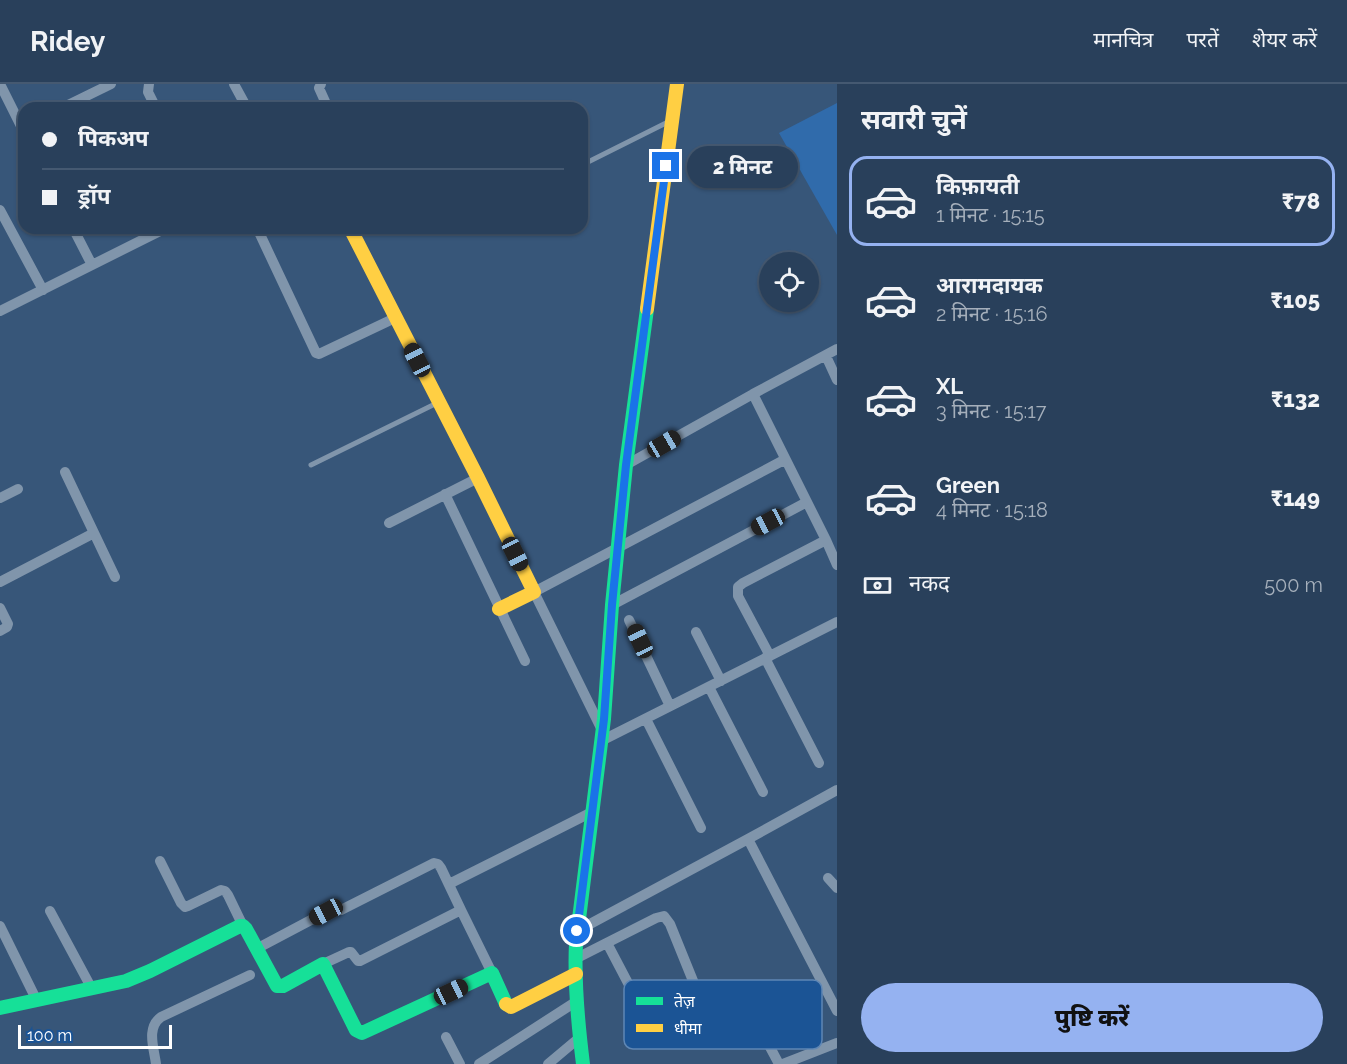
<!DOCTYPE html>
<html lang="hi">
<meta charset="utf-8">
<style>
body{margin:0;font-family:Raleway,"Noto Sans Devanagari",sans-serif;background:#314761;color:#f1f3f6;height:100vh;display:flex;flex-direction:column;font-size:22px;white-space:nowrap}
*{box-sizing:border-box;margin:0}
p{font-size:20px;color:#a5afbb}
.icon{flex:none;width:33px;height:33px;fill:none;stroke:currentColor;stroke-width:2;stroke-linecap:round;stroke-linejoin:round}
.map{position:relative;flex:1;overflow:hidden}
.side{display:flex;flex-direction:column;background:#29405b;width:510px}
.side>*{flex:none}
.top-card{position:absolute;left:18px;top:18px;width:570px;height:132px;border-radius:18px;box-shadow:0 2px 4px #0004,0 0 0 2px #455971;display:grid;align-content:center;height:132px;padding:0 24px;background:#29405b}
.buttons{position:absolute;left:759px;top:168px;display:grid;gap:12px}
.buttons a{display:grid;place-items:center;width:60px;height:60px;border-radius:50%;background:#29405b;box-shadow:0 2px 4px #0004,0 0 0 2px #455971;font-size:30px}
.scale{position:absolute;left:18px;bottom:15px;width:154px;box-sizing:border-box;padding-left:6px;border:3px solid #fff;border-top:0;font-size:16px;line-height:21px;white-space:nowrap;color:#fff;-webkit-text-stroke:4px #1b5495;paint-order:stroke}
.end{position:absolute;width:27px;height:27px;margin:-14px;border:8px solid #1a73e8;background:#fff;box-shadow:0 0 0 3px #fff}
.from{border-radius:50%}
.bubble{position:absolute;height:42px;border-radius:21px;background:#29405b;box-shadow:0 2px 4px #0004,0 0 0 2px #455971;font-size:20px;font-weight:800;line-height:42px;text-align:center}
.car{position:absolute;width:18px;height:36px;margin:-18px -9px;border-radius:8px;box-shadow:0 0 4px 2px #0007;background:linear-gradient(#222 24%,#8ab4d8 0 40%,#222 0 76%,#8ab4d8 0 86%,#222 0)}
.top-card b{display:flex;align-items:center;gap:21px;height:57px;font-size:22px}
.top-card b+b{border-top:2px solid #455971}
.top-card i{width:15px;height:15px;background:#f1f3f6}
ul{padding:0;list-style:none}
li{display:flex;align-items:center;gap:18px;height:90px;margin:0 12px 9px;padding:0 12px;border:3px solid transparent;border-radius:18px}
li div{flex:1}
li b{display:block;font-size:22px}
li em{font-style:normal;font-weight:800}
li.current{border-color:#95b2f1}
li>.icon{width:54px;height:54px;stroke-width:1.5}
h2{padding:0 24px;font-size:27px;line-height:72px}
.pay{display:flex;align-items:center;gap:15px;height:66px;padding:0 24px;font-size:22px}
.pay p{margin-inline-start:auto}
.action{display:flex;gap:12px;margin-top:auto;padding:12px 24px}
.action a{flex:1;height:69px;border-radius:36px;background:#95b2f1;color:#111;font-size:24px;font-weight:800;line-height:69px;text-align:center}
header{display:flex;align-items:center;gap:36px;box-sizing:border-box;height:84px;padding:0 30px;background:#29405b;border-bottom:2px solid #455971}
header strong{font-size:28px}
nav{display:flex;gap:33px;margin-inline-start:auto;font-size:21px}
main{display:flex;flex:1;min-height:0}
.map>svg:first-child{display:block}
</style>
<header>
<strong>Ridey</strong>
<nav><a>मानचित्र</a><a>परतें</a><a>शेयर करें</a></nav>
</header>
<main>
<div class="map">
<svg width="837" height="980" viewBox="0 0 837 980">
<rect width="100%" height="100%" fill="#375679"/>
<path fill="#306bab" d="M837,19V151L779,49Z"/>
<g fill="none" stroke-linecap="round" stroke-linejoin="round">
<path stroke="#8095ab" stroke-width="5" d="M582,81L668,38
M311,381L437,319"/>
<path stroke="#8095ab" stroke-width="10" d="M0,0L24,48
M149,0L148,8L156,24
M234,0L247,24
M321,0L319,4L328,24
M62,24L111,0
M0,126L43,206
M73,144L92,181
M257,144L316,269L319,270L395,234
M0,227L166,144
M826,272L837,296
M753,310L837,265
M626,381L753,310L826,456
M65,388L115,493
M445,410L525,577
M0,414L18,405
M389,439L478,394
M0,498L94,449
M612,521L807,418
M0,524L8,540L7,543L0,547
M629,536L670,622
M696,548L721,597
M770,572L738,512V503L743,499L826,456L837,481
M765,574L819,679
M709,603L763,708
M646,635L701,744
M602,646L534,508L784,376
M601,657L837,538
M748,755L837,927
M160,777L181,819L185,823L188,822L221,806L225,807L228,811L243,842
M828,794L837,804
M449,800L592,728
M341,826L434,779L438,780L441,784L461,826
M50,827L92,905
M0,842L37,917
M577,847L748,755L837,706
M607,859L650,941
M256,865L326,828
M575,875L656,834L664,832L670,840L704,924L706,926H710C725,919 736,904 748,922L779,980
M323,880L349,868H351L358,877H360L461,826L492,889
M446,953L460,980
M156,980C154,964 146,944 161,933L250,891
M479,980L577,917
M548,980L579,954
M783,980L837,959"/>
<path stroke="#16e098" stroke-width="14" d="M0,924L126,897L150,887L240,842H243L246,845L277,902H283L323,880L356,946L362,949L492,889L506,920
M583,980C578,940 574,899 576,859L604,635L612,521L626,381L647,225"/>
<path stroke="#ffcf43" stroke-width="14" d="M350,144L478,394L534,508L499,525
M647,225L677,0
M506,920L511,923L576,890"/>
</g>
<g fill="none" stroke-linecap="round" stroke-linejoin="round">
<path stroke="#1a73e8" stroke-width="8" d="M577,847L604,635L612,521L626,381L666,82"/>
</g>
<rect x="624" y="896" width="198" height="69" rx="9" fill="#1b5495" stroke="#5f87b5" stroke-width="1.5"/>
<rect x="636" y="913" width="27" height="8" fill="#16e098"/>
<rect x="636" y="940" width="27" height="8" fill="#ffcf43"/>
<g font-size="16" fill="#fff">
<text x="674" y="923">तेज़</text>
<text x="674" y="950">धीमा</text>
</g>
</svg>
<div class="buttons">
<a><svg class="icon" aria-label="locate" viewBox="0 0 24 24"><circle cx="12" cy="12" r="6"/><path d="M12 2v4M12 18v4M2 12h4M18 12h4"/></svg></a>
</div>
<div class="scale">100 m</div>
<i class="end from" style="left:577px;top:847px"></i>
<i class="end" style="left:666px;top:82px"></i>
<div class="bubble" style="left:687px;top:62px;width:111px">2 मिनट</div>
<i class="car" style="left:417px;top:276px;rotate:333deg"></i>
<i class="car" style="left:664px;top:360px;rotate:60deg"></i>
<i class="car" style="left:768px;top:438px;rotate:242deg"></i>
<i class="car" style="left:515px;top:470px;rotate:154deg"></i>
<i class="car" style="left:640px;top:557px;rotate:335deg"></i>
<i class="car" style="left:326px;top:828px;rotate:242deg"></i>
<i class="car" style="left:451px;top:908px;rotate:65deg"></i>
<div class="top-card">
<b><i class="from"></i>पिकअप</b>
<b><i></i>ड्रॉप</b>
</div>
</div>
<section class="side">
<h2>सवारी चुनें</h2>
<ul>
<li class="current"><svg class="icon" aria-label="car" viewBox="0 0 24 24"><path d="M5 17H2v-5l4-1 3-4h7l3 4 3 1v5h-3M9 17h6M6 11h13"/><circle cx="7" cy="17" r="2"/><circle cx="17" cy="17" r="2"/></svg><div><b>किफ़ायती</b><p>1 मिनट · 15:15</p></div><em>₹78</em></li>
<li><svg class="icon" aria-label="car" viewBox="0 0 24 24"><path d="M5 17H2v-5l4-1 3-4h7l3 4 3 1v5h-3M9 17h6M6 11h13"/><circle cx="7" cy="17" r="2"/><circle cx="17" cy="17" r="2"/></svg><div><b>आरामदायक</b><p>2 मिनट · 15:16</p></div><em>₹105</em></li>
<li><svg class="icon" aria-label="car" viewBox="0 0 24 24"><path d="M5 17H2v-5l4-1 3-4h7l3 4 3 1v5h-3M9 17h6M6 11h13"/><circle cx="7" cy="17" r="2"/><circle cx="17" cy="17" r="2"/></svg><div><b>XL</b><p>3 मिनट · 15:17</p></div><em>₹132</em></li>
<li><svg class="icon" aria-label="car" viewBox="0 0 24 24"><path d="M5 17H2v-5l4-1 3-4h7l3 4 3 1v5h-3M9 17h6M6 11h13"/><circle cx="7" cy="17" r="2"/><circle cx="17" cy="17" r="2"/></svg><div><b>Green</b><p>4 मिनट · 15:18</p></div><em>₹149</em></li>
</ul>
<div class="pay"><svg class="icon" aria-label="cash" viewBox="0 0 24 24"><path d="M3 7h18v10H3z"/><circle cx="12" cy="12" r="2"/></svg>नकद<p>500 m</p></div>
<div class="action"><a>पुष्टि करें</a></div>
</section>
</main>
